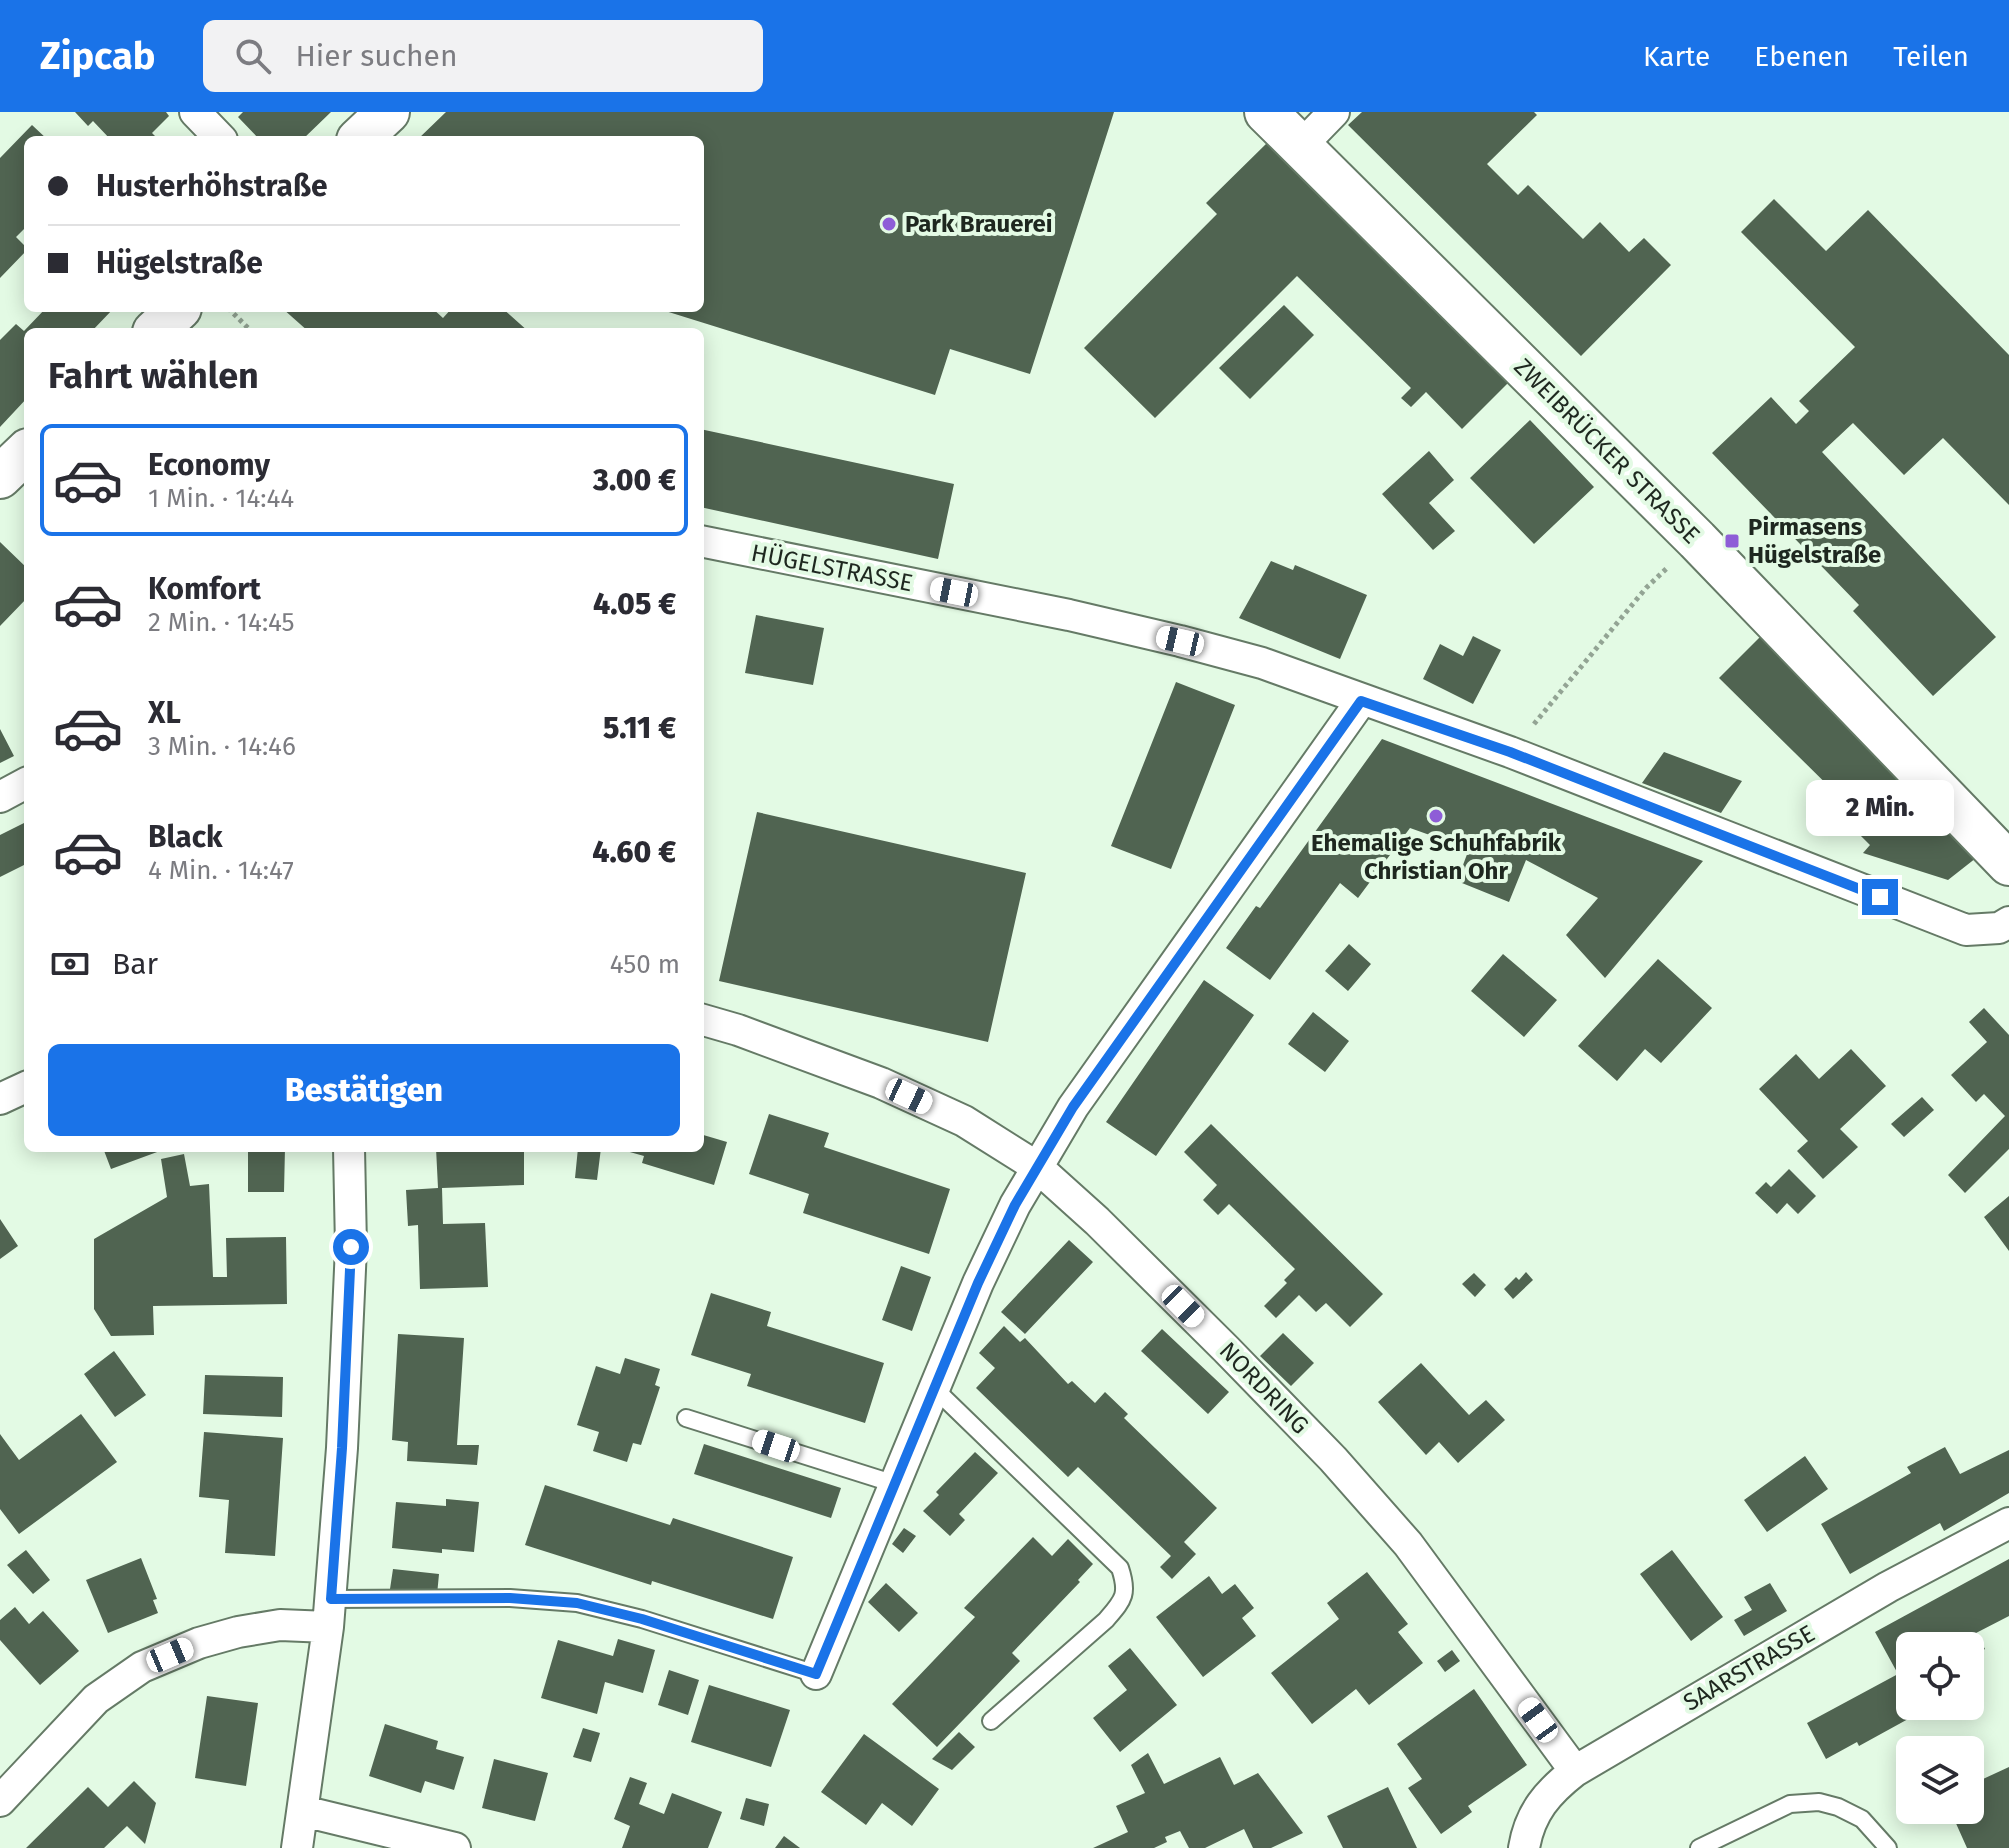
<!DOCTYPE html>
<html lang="de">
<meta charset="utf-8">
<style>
body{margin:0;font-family:"Fira Sans",sans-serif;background:#f2f2f3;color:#2b2b33;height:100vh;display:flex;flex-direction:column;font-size:30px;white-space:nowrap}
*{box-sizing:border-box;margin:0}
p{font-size:26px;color:#7c7c81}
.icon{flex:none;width:44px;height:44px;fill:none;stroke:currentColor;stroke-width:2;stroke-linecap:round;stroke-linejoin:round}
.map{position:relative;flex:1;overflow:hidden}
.details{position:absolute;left:24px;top:216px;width:680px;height:824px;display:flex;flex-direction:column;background:#fff;border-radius:12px;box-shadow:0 4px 20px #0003}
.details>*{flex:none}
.hud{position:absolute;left:24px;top:24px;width:680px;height:176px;border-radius:12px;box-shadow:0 4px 20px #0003;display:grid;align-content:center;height:176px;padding:0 24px;background:#fff}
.controls{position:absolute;left:1896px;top:1520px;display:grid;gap:16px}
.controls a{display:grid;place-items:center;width:88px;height:88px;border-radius:12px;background:#fff;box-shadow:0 4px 20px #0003;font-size:40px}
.end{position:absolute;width:36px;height:36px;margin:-18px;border:10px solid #1a73e8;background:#fff;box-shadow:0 0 0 4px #fff}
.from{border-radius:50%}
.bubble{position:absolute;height:56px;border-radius:12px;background:#fff;box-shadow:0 4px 20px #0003;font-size:26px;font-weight:800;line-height:56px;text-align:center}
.car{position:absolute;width:24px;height:48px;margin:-24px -12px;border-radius:10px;box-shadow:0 0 6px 2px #0007;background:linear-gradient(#fff 24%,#345 0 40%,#fff 0 76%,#345 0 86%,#fff 0)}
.hud b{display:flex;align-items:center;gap:28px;height:76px;font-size:30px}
.hud b+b{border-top:2px solid #e1e1e2}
.hud i{width:20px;height:20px;background:#2b2b33}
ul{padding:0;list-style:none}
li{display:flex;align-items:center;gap:24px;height:112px;margin:0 16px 12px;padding:0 8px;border:4px solid transparent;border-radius:12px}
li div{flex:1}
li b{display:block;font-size:30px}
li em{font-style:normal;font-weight:800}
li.active{border-color:#1a73e8}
li>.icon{width:72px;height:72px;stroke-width:1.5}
h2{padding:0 24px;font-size:36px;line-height:96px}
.pay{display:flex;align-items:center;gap:20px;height:88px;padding:0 24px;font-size:30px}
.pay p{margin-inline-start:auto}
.primary-button{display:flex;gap:16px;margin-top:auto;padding:16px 24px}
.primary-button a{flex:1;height:92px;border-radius:12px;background:#1a73e8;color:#fff;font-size:32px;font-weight:800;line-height:92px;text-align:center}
header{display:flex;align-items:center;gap:48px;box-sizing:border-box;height:112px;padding:0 40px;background:#1a73e8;color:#fff}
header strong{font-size:38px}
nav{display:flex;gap:44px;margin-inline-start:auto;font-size:28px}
.search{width:560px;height:72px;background:#f2f2f3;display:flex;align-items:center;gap:20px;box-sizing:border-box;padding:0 28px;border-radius:12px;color:#7c7c81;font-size:30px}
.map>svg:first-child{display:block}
</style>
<header>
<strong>Zipcab</strong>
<div class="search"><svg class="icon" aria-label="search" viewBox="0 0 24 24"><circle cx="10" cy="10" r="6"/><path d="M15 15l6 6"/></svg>Hier suchen</div>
<nav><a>Karte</a><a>Ebenen</a><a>Teilen</a></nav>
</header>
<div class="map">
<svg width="2009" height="1736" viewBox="0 0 2009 1736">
<rect width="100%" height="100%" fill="#e3fae4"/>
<path fill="#506451" d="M75,0H166L169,4L152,21L159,28H111L93,9L88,14Z
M243,0H331L302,28H260L238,5Z
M446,0H1114L1030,262L950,237L935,283L659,197L700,196V28H417Z
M1362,0H1534L1537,3L1487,52L1518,83L1528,73L1583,127L1600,110L1629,140L1644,126L1671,153L1581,244L1348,13Z
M32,13L48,28H28V113L16,125L28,137L0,166V46Z
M1267,31L1509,270L1462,317L1426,280L1411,295L1401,286L1411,276L1297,164L1155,306L1084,236L1217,102L1206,91Z
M1774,87L1826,139L1868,98L2009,243V393L1943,326L1904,363L1853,311L1822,340L1996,525L1933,584L1853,499L1859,493L1712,341L1771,285L1796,312L1809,299L1799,289L1855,235L1741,120Z
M1284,193L1314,223L1250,287L1219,256Z
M46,196H114L91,220H28V285L0,315V228L16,212L24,219Z
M282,196H432L443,206L452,196H502L529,220H309Z
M1530,308L1594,375L1534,432L1470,366Z
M700,317L954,372L938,447L700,395Z
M1429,339L1454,368L1429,391L1455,419L1433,438L1382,382Z
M0,430L28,457V485L0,514Z
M1271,449L1293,458L1295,453L1367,483L1340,547L1239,506Z
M756,503L824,516L813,573L745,561Z
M1765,520L1976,746L1948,768L1863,741L1870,733L1856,719L1865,710L1719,566Z
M1473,524L1501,538L1473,592L1423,567L1440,532L1463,544Z
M1176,570L1235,593L1171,757L1111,734Z
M0,617L14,644L0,651Z
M1382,627L1550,691L1703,749L1605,866L1566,823L1598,786L1526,748L1509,790L1457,769L1469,737L1410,716L1358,786L1340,771L1270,868L1226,836L1256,794L1260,796Z
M1664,640L1742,669L1721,701L1642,671Z
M757,700L1026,761L988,930L719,869Z
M28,709V751L0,765V723Z
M1349,832L1371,852L1348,879L1325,859Z
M1503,842L1557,888L1524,925L1471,879Z
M1658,847L1712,896L1661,951L1645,937L1617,969L1578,934Z
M1204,868L1254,903L1156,1044L1106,1010Z
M1984,896L2009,923V1037L1965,1081L1948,1063L2005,1004L1984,982L1976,990L1951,963L1987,930L1969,910Z
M1313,900L1349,929L1325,960L1288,932Z
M1851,937L1886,974L1840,1017L1858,1035L1823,1067L1797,1039L1808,1029L1759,977L1796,942L1819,967Z
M1922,985L1934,998L1904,1025L1891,1012Z
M769,1002L829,1021L824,1035L950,1077L929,1142L803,1101L809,1082L749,1062Z
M1211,1012L1383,1182L1350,1215L1326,1191L1316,1200L1299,1183L1276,1206L1264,1194L1287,1171L1284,1168L1295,1157L1229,1092L1218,1103L1203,1088L1217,1073L1184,1040Z
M700,1022L727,1030L714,1073L642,1051L644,1044L619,1037L700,1036Z
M103,1036H168L111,1057Z
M248,1036H285L284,1080H248Z
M436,1036H524V1073L442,1076L443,1112L485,1111L488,1175L420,1177L418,1113L408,1114L406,1078L438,1076Z
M578,1036H601L597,1068L575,1066Z
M184,1042L190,1074L209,1072L213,1165H227L226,1126L286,1125L287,1192L153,1194L154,1223L111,1224L94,1197V1127L167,1085L161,1047Z
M1789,1057L1816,1084L1798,1102L1787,1091L1777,1102L1755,1081L1766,1070L1771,1075Z
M2009,1084V1139L1984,1105Z
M0,1107L18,1134L0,1147Z
M1069,1128L1093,1150L1025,1222L1001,1200Z
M901,1154L931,1165L912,1219L882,1208Z
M1526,1160L1533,1168L1513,1187L1504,1177L1516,1165L1519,1168Z
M1474,1161L1486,1173L1475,1185L1462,1172Z
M711,1181L771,1200L767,1214L884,1251L865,1311L747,1274L751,1262L691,1243Z
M1004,1214L1020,1230L1025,1226L1068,1272L1072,1269L1095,1291L1105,1280L1128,1302L1124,1306L1217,1396L1184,1430L1196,1442L1172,1467L1160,1455L1171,1444L1078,1355L1068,1365L976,1276L995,1256L979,1241Z
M1162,1217L1229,1280L1208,1302L1141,1239Z
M1283,1221L1314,1251L1291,1274L1260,1244Z
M398,1222L464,1226L457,1333H479L477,1353L407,1349L408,1330L392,1328Z
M114,1239L146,1283L115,1305L84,1262Z
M625,1246L660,1257L655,1273L660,1275L641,1333L633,1331L627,1350L593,1339L599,1320L577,1313L596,1254L620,1262Z
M1421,1251L1469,1303L1486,1288L1505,1308L1458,1351L1439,1330L1426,1343L1378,1290Z
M205,1263L283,1265L282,1305L203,1302Z
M81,1302L117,1350L19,1422L0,1397V1322L19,1348Z
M204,1320L283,1326L275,1444L225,1441L229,1388L199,1385Z
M704,1332L841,1376L831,1406L694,1362Z
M1945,1335L1960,1362L2009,1338V1381L1944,1419L1940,1411L1850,1462L1821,1412L1911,1361L1907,1355Z
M975,1340L998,1361L959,1402L965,1408L950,1424L923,1399L939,1383L936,1380Z
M1805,1344L1828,1377L1767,1420L1744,1388Z
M545,1373L670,1413L673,1406L793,1445L773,1507L652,1469L651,1473L525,1433Z
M446,1387L479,1390L474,1440L442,1437V1441L392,1436L396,1390L446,1394Z
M904,1416L916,1424L903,1441L892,1432Z
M1033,1425L1052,1444L1068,1427L1093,1452L1078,1468L1080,1470L1012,1541L1020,1549L937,1635L892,1592L975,1505L964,1496Z
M26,1438L50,1468L33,1482L7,1453Z
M1672,1438L1723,1505L1691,1529L1640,1462Z
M141,1446L157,1487L153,1488L158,1501L108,1521L86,1468Z
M2009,1447V1504L1976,1521L1985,1537L1970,1545V1534H1910V1594H1915L1919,1601L1859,1634L1857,1630L1826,1647L1807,1611L1898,1562L1875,1520Z
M393,1457L439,1462L437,1483L390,1477Z
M1367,1460L1408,1512L1398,1520L1423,1551L1369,1593L1356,1577L1312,1612L1271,1561L1339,1507L1327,1491Z
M1209,1464L1222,1482L1235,1472L1254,1496L1242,1506L1256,1524L1203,1565L1156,1505Z
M886,1471L918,1501L899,1520L868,1490Z
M1770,1471L1787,1499L1744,1524L1734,1508L1752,1498L1744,1485Z
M15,1495L29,1512L43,1499L79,1539L40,1573L0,1528V1508Z
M618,1527L655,1538L643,1581L605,1570L597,1602L541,1586L558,1528L613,1544Z
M1130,1536L1177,1593L1120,1640L1093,1606L1127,1578L1108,1554Z
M1452,1538L1460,1549L1445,1560L1437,1549Z
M669,1558L699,1568L688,1603L658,1593Z
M709,1573L790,1598L771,1655L691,1630Z
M1474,1577L1527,1653L1468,1694L1472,1700L1441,1722L1408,1676L1422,1667L1397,1632Z
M207,1584L258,1591L246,1674L195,1666Z
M385,1612L438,1629L436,1637L464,1645L454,1678L425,1669L421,1681L369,1664Z
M583,1616L600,1621L591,1650L573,1645Z
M959,1620L975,1635L952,1658L932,1647Z
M864,1622L939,1677L912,1714L882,1691L866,1713L821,1680Z
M1148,1641L1164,1672L1220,1645L1234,1673L1258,1661L1303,1721L1271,1736H1253L1244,1717L1205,1736H1189L1180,1719L1165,1725L1167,1730L1154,1736H1093L1128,1720L1116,1694L1145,1681L1131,1653Z
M494,1647L548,1661L535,1709L482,1696Z
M2009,1655V1736H1967L1950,1698H1970V1673Z
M630,1665L647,1671L639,1692L664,1702L672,1681L722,1700L708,1736H622L630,1714L614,1707Z
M134,1669L156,1691L145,1732L127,1714L104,1736H26L88,1675L108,1695Z
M1388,1675L1417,1736H1343L1327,1704Z
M746,1686L769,1692L764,1714L740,1707Z
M784,1724L800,1736H775Z"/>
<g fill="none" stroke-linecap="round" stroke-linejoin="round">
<g stroke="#657a66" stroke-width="20">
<path id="lane" d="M935,1277L1120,1456C1129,1483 1123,1488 1106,1508L991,1609
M686,1306L895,1372
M331,1487L510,1486L577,1491L642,1507L816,1562
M1699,1736L1790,1692L1819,1690L1838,1695L1862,1707L1888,1736"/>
</g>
<g stroke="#657a66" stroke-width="34">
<path id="street" d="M195,0L222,28
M1300,35L1334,0
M700,429L1069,503L1180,529L1262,551L1510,640L1966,818L1999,816L2009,810
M0,685L28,670
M700,907L738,918L881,971L964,1009L1037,1055L1097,1109L1226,1237L1333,1347L1408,1432L1575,1659
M0,987L28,974
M816,1562L978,1171L1015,1093L1073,995L1361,589
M0,1689L96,1587L142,1555L199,1531L238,1520L280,1513L328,1515
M303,1699L455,1736
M297,1736L328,1515L342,1336L351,1135L349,1036
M1524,1736C1530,1700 1548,1680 1575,1659L1888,1475L2009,1411"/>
</g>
<g stroke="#657a66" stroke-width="46">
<path id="secondary" d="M1266,0L1697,428L2009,752
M358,28L388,0
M154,220L180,196
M0,365L28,338"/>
</g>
<path stroke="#93a494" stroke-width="5" stroke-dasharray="4 4" stroke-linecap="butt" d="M228,196L252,220
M1534,612L1646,476L1667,456"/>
<use href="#lane" stroke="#fff" stroke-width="16"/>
<use href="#street" stroke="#fff" stroke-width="30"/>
<use href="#secondary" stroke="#fff" stroke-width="42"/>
</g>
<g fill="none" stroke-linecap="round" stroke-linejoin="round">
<path stroke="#1a73e8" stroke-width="10" d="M351,1135L342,1336L331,1487L510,1486L577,1491L642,1507L816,1562L978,1171L1015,1093L1073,995L1361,589L1510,640L1880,785"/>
</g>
<g fill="#8e5dd7" stroke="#e3fae4" stroke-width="3">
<circle cx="889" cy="112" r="8"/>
<rect x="1724" y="421" width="16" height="16" rx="4"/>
<circle cx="1436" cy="704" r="8"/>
</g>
<g text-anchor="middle" stroke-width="8" stroke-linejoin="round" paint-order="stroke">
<g font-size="24" font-weight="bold" fill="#1e271f" stroke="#e3fae4" text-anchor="start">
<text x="905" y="120">Park Brauerei</text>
<text x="1748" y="423">Pirmasens<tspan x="1748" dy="28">Hügelstraße</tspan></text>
<text x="1436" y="739" text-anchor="middle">Ehemalige Schuhfabrik<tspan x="1436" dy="28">Christian Ohr</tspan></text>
</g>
<g font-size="24" fill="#1e271f" stroke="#e3fae4">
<text transform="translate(1607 339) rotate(45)" y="8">ZWEIBRÜCKER STRASSE</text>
<text transform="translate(832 456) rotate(11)" y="8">HÜGELSTRASSE</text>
<text transform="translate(1264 1276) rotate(46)" y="8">NORDRING</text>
<text transform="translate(1749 1556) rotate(-30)" y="8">SAARSTRASSE</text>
</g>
</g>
</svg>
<div class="controls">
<a><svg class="icon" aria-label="locate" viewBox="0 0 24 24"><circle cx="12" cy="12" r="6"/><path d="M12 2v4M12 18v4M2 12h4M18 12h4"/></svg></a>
<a><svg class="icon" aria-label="layers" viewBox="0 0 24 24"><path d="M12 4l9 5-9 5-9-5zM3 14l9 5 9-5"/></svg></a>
</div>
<i class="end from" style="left:351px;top:1135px"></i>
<i class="end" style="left:1880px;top:785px"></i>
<div class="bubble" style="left:1806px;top:668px;width:148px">2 Min.</div>
<i class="car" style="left:954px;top:480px;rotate:281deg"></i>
<i class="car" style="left:1180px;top:529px;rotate:283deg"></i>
<i class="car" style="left:909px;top:984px;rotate:115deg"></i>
<i class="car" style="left:1183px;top:1194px;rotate:135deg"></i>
<i class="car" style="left:776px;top:1334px;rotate:288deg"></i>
<i class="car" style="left:170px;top:1543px;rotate:67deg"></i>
<i class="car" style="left:1538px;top:1608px;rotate:324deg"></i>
<div class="hud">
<b><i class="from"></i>Husterhöhstraße</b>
<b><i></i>Hügelstraße</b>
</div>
<section class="details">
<h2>Fahrt wählen</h2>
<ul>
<li class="active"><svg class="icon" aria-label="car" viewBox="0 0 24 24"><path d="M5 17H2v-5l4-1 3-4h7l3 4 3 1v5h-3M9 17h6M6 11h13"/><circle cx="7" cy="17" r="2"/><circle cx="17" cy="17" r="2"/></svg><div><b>Economy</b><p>1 Min. · 14:44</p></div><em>3.00 €</em></li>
<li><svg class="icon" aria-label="car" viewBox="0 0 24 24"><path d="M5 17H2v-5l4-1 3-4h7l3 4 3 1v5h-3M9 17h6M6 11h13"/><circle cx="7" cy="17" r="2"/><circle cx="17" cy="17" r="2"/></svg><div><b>Komfort</b><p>2 Min. · 14:45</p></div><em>4.05 €</em></li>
<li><svg class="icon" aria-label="car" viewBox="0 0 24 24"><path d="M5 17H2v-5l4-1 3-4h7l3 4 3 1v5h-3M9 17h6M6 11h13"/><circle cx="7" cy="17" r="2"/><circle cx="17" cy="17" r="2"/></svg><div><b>XL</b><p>3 Min. · 14:46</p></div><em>5.11 €</em></li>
<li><svg class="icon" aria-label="car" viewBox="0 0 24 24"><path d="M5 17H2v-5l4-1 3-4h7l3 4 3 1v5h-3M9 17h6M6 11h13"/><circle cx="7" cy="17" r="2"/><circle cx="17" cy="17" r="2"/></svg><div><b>Black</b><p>4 Min. · 14:47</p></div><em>4.60 €</em></li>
</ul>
<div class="pay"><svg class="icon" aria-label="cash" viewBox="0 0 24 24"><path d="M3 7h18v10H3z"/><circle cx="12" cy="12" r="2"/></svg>Bar<p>450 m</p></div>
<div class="primary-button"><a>Bestätigen</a></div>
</section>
</div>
